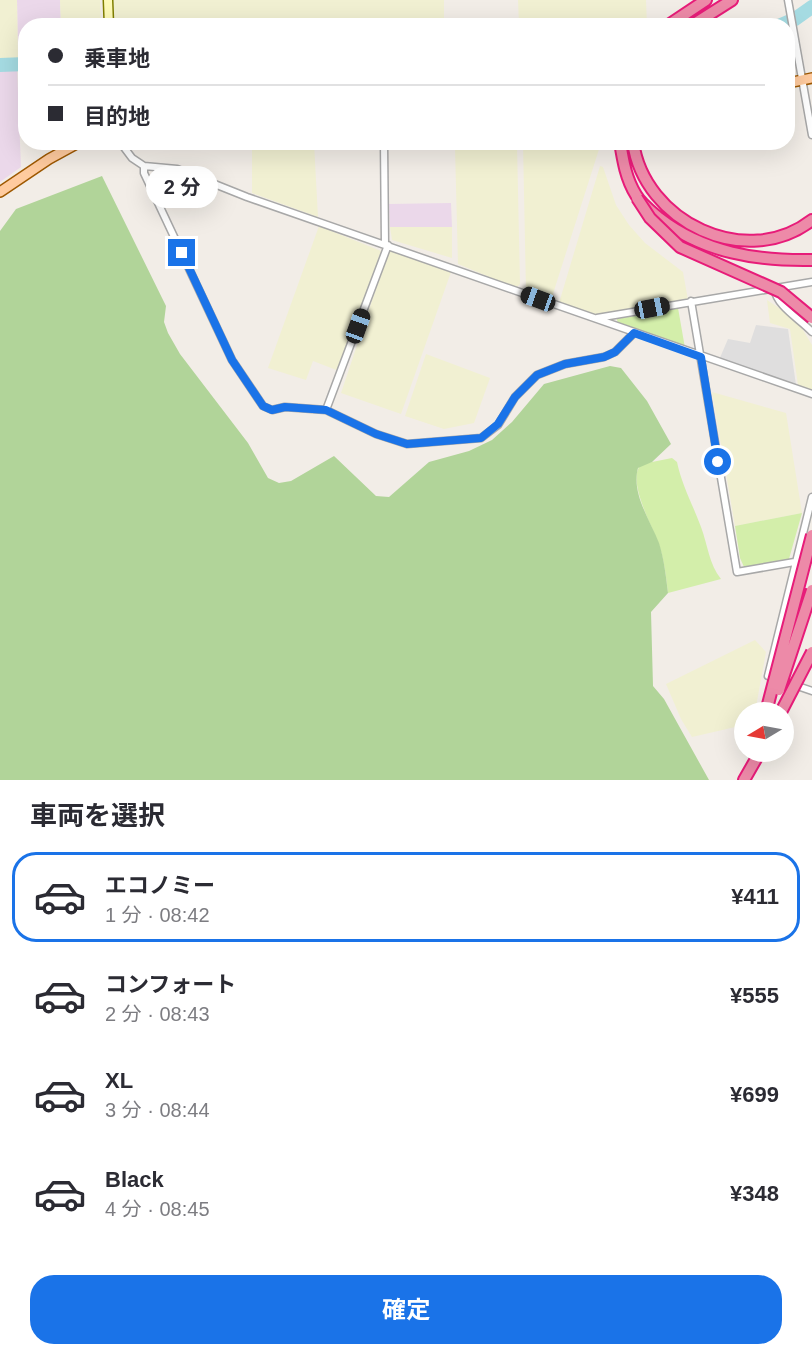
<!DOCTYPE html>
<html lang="ja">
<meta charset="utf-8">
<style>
body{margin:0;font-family:Helvetica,"Noto Sans JP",sans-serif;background:#f7f7f7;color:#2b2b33;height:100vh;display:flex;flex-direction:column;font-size:22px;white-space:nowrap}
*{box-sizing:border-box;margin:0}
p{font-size:20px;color:#7c7c81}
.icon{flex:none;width:33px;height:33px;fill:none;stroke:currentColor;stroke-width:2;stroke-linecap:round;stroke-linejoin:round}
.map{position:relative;height:780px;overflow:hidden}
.panel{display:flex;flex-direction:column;background:#fff;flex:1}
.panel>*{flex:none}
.top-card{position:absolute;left:18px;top:18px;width:777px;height:132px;border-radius:24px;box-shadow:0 6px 24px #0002;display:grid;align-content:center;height:132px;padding:0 30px;background:#fff}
.needle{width:39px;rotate:260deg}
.buttons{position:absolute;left:734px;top:702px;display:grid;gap:12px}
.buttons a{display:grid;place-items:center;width:60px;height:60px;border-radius:50%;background:#fff;box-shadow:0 6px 24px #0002;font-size:30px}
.end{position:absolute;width:27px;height:27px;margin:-14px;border:8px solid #1a73e8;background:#fff;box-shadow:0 0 0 3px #fff}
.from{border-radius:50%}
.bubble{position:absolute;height:42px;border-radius:21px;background:#fff;box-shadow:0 6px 24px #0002;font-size:20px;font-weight:700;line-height:42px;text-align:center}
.car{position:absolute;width:18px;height:36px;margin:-18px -9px;border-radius:8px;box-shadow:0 0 4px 2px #0007;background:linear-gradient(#222 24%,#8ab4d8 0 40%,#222 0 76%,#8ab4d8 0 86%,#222 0)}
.top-card b{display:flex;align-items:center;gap:21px;height:57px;font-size:22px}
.top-card b+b{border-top:2px solid #e1e1e2}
.top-card i{width:15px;height:15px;background:#2b2b33}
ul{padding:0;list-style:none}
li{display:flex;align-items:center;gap:18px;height:90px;margin:0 12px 9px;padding:0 18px;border:3px solid transparent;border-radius:24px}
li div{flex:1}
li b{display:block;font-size:22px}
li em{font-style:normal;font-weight:700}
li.on{border-color:#1a73e8}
li>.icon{width:54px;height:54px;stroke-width:1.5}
h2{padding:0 30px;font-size:27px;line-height:72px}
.button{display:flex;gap:12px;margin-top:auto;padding:12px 30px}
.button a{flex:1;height:69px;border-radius:24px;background:#1a73e8;color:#fff;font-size:24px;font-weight:700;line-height:69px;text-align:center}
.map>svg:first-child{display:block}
</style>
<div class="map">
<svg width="812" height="780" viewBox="0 0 812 780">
<rect width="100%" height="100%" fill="#f2ede7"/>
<path fill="#dfdede" d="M756,325L788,329L796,385L719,360L728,339L750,343Z"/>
<path fill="#ebd8ea" d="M17,0H60L61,25L26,26L25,59H18Z
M17,68L21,167L0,182V69Z
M451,203L452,227H390L389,204Z"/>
<path fill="#f1f0d2" d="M0,0H17L18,59L0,60Z
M60,0H100L101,25H61Z
M113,0H444V25H114Z
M518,0H646L647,25H519Z
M25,68V128H19L18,69Z
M252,143H314L318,217L252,193Z
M523,143H601L551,300L526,292Z
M517,145L520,284L516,288L458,264L455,148Z
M600,166L603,167L616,205L629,225L645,243L683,272L688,300L595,316L559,303Z
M319,226L381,251L339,371L313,361L306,380L268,368Z
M390,227H452V258L392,240Z
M389,250L451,272L401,414L341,393Z
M767,300L797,320L812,345V390L798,385L790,329L770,323Z
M426,354L490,378L474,423L444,429L405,416Z
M712,392L786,413L802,513L735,526Z
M755,640L766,652L755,712H744V725L692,737L681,719L666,684Z"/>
<path fill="#d3eeaa" d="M678,308L685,348L618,325L617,319Z
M672,458L677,462C682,486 693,505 701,527C708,546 709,564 721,579L668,593C666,576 664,558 658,542C652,526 625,477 642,464Z
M802,513L789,559L744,567L740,558L735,526Z"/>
<path fill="#b1d499" d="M102,176L166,306L164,322L168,333L180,354L248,443L268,478L279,483L291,481L334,456L376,496L389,497L429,462L469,451L492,440L512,422L544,384L610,366L621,368L647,401L671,444L652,462L638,468C631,493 650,520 659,543C664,559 666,576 668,593L651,612L653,686L664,699L709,780H0V231L16,209Z"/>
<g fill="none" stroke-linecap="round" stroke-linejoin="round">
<path stroke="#a5dbe2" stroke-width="14" d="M779,26L795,19L812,7
M0,65L26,64"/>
<g stroke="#a8a8a8" stroke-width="9">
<path id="street" d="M788,0L812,135
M120,142L132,158L144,166L177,169L247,197L812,394
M384,142L385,245
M144,166V173L232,360L263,406L272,410L285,407L326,410L376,434L407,444L481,438L498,425L515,397L537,375L565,364L604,357L615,352L634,333
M774,288C777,307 799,318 812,332
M691,301L737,572L812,559
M597,318L812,282
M326,410L388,245
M812,497L768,676L812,691"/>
</g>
<g stroke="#807f00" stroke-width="11">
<path id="secondary" d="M108,0L109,26"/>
</g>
<g stroke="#9e5800" stroke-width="12">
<path id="primary" d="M788,83L812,78
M0,192L49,159L80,142"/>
</g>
<g stroke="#e71c79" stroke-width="14">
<path id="highway" d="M667,26L706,0
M691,26L732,0
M620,142C623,161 626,179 636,195C641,204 652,212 659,218C704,253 757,261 812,260
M633,142C644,222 746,271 812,220
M744,780L760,752"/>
</g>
<use href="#street" stroke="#fff" stroke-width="6"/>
<use href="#secondary" stroke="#fefab9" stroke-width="8"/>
<use href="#primary" stroke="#ffcb9f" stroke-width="9"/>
<use href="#highway" stroke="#ed8aa8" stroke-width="10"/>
<g stroke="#e71c79" stroke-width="14" stroke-linecap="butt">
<path id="highway-bridge" d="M637,198L650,218L680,247L781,292L812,318
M779,690L812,590
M766,712L812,535
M781,712L812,652"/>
</g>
<use href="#highway-bridge" stroke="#ed8aa8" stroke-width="10"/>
</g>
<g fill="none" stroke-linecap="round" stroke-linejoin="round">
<path stroke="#1a73e8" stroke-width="8" d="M182,253L232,360L263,406L272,410L285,407L326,410L376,434L407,444L481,438L498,424L515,397L537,375L565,364L604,357L615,352L634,333L701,357L718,462"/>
</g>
</svg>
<div class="buttons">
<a><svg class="needle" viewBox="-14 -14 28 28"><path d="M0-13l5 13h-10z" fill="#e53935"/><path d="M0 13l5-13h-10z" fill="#7c7c81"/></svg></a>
</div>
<i class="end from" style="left:718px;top:462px"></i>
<i class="end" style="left:182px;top:253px"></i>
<div class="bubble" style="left:146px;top:166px;width:72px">2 分</div>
<i class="car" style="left:538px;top:299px;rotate:290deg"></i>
<i class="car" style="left:652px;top:308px;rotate:79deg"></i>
<i class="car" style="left:358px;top:326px;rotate:20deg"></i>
<div class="top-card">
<b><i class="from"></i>乗車地</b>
<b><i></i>目的地</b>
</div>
</div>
<section class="panel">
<h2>車両を選択</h2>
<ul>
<li class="on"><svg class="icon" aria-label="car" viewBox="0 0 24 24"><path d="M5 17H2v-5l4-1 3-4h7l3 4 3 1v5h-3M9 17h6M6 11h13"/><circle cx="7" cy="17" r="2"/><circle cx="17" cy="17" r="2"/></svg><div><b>エコノミー</b><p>1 分 · 08:42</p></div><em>¥411</em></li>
<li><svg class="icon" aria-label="car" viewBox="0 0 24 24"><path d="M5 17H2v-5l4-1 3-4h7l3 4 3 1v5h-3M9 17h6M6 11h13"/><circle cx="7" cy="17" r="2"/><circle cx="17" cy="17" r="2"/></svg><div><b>コンフォート</b><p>2 分 · 08:43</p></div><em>¥555</em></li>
<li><svg class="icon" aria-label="car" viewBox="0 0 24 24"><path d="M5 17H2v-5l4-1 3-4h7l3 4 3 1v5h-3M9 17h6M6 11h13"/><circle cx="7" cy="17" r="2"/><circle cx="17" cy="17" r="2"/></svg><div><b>XL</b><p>3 分 · 08:44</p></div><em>¥699</em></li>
<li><svg class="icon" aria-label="car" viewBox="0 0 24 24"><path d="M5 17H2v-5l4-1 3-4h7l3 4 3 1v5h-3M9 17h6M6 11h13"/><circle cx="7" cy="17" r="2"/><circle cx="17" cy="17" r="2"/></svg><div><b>Black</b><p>4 分 · 08:45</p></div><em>¥348</em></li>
</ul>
<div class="button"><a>確定</a></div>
</section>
